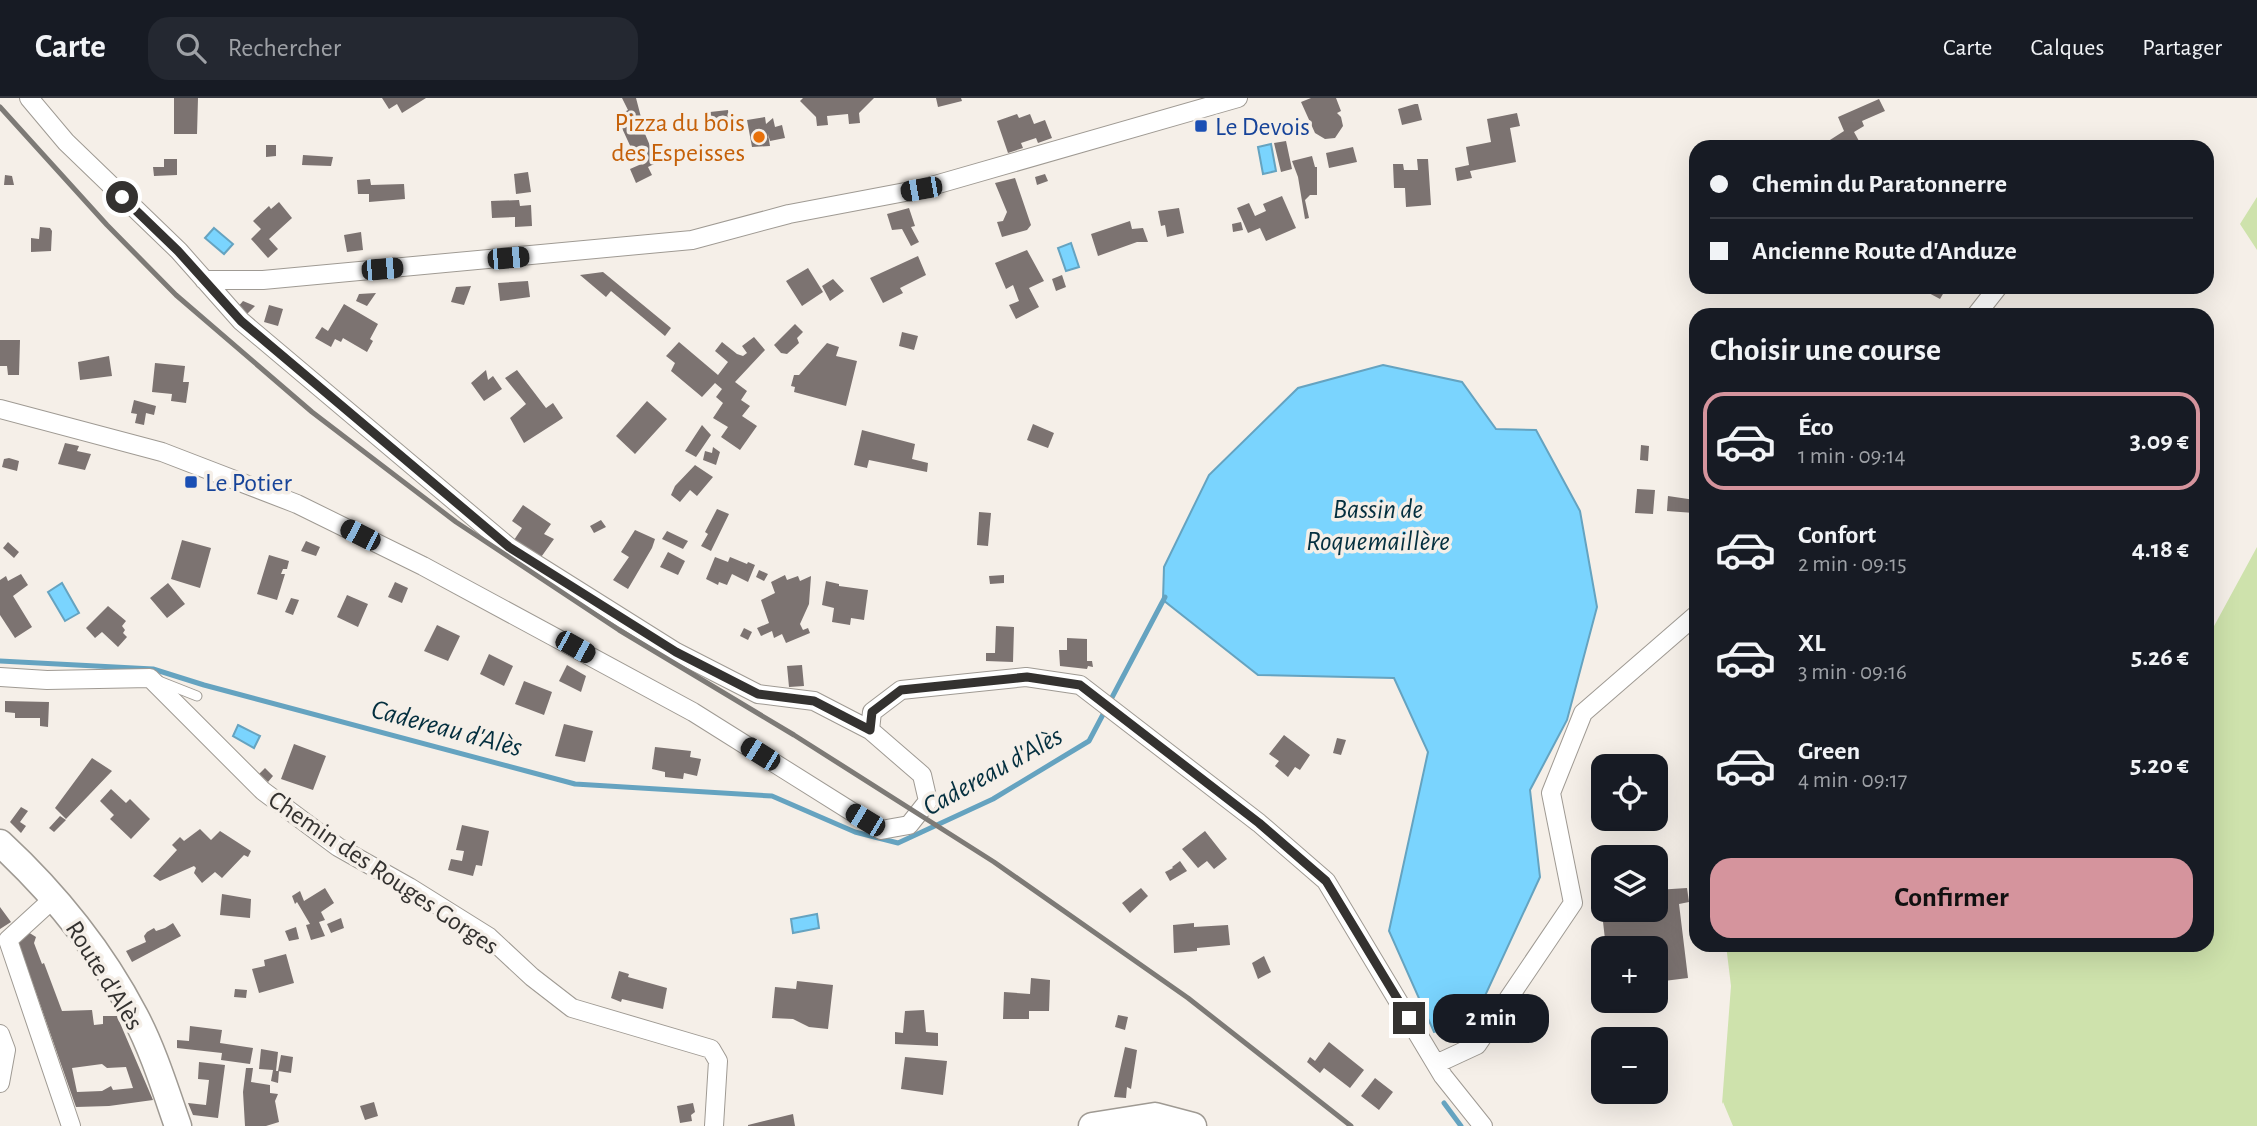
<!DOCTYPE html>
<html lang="fr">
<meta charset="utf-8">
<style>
body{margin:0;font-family:"Alegreya Sans",sans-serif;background:#242831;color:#f1f3f6;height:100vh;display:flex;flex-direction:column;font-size:26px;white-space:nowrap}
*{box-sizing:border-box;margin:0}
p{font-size:23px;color:#9ea1a6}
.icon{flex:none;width:38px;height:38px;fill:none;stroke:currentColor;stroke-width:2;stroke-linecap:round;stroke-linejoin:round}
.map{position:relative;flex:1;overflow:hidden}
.side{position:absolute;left:1689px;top:210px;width:525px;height:644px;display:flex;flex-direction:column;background:#171b24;border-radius:21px;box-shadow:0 7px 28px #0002}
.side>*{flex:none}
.hud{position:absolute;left:1689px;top:42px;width:525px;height:154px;border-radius:21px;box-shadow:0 7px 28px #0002;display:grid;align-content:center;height:154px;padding:0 21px;background:#171b24}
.buttons{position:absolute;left:1591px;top:656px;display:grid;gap:14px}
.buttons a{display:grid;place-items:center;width:77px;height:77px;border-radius:14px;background:#171b24;box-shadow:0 7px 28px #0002;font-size:35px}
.end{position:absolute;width:32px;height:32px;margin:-16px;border:9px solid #343230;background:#fff;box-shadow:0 0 0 4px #fff}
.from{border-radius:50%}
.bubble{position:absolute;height:49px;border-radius:21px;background:#171b24;box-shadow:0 7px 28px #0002;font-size:23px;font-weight:600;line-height:49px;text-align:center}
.car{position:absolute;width:21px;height:42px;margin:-21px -10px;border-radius:9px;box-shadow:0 0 5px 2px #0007;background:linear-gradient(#222 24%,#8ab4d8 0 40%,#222 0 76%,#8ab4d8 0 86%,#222 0)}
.hud b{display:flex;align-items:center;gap:24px;height:66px;font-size:26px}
.hud b+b{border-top:2px solid #363941}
.hud i{width:18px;height:18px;background:#f1f3f6}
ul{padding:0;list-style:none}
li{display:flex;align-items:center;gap:21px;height:98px;margin:0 14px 10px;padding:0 7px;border:4px solid transparent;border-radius:21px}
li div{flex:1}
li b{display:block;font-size:26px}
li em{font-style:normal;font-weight:600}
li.active{border-color:#d5949d}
li>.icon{width:63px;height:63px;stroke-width:1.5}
h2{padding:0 21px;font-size:32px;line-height:84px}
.cta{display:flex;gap:14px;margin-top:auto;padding:14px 21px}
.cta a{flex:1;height:80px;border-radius:21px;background:#d5949d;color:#111;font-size:28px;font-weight:600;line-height:80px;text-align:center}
header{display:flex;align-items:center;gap:42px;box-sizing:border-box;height:98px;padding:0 35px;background:#171b24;border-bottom:2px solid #363941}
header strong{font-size:33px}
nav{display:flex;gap:38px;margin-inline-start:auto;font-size:24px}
.search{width:490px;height:63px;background:#242831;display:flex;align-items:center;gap:18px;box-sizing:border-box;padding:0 24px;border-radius:21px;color:#9ea1a6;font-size:26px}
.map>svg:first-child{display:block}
</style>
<header>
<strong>Carte</strong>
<div class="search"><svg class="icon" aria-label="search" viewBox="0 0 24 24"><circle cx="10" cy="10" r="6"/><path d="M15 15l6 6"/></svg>Rechercher</div>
<nav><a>Carte</a><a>Calques</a><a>Partager</a></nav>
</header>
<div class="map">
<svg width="2257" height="1028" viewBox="0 0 2257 1028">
<rect width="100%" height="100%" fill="#f5efe8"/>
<path fill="#cee2ac" d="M2257,99V152L2240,126Z
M2257,449V1028H1733L1723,1004L1722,1006L1731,888L1726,847H2207V541Z"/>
<path fill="#7ad4fe" stroke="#65a3c0" stroke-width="2" d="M1271,46L1276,73L1263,76L1258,49Z
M214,130L233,146L224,156L205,140Z
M1071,145L1079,169L1066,173L1058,150Z
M1383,267L1462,284L1496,331L1536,332L1580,413L1597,509L1567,622L1530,692L1540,779L1471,928L1434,934L1389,833L1428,654L1394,580L1258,577L1163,502L1164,469L1209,377L1298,290Z
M62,485L79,515L65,523L48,494Z
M238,627L260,638L254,650L233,638Z
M817,816L819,830L793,835L791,821Z"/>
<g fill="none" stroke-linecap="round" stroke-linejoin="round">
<path stroke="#65a3c0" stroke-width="5" d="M0,563L153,571L204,587L575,686L772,698L855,734L898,745L993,701L1089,643L1165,499
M1444,1005L1461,1028"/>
</g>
<path fill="#7c7371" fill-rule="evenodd" d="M174,0H198L197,36H174Z
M382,0H426L402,15L397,6L389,11Z
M622,0H636L642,23L640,24L656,62V65L648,69L652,77L636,85L630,71L646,64L639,52L633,54L621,28L617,18L628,12Z
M803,0H874L859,15L860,25L849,26L848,16L827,18L828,27L817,28L816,19L800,3Z
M936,0H961L962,3L938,9Z
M1311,0H1336L1341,13L1337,15L1341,19L1343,28L1335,40L1325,41L1315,35L1301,4Z
M1879,1L1885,13L1862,23L1864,28L1854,34L1859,43L1849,49H1819L1844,33L1838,19Z
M1415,6H1418L1422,22L1402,27L1398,11Z
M728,12L729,21L712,23L710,14Z
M1517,15L1520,28L1510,30L1516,64L1470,73L1472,80L1457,83L1455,70L1469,67L1466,49L1491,44L1487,21Z
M1017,16L1019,20L1030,16L1034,26L1045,22L1052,40L1038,45L1036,40L1021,45L1023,50L1008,55L997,23Z
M765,19L766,26L773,20L775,29L782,27L785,40L770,43L768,36L770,48L752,49L747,22Z
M1286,43L1292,71L1281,74L1274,45Z
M266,47H276V58L266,59Z
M1353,49L1357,64L1329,70L1326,55Z
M303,57L333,59L331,68L302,67Z
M1312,58L1315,69H1317V97H1310L1305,102L1309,120L1305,121L1298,79L1292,63Z
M164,61H177V77L154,78L153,69H164Z
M1417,61H1428L1431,107L1406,109L1405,90H1394L1393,66H1403L1404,72H1418Z
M528,74L531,94L516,96L514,76Z
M1045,76L1048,83L1037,87L1035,79Z
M5,77L12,78L14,87H4Z
M1015,80L1031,127L1027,132L1002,139L997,124L1003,123L1007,114L995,85Z
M370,81L371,87L404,86L405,101L369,104V96H358L357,82Z
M1282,98L1296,130L1266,143L1260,130L1248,135L1237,110L1249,105L1255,118L1266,113L1263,106Z
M519,102L520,108L531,107L532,128L515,129V119L492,120L491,103Z
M279,104L292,120L269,141L278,151L268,160L251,141L261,131L253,123L269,108L271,111Z
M909,110L915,128L911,129L919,144L911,148L902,131L892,132L887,116Z
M1179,110L1184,135L1167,139L1165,127L1161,128L1158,113Z
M1130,123L1132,131L1143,130L1148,144H1137L1098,158L1091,136Z
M1241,124L1243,132L1233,134L1232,126Z
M40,129L50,130L52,133L51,153L31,154V140L39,141Z
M361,134L363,152L347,154L344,137Z
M1027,152L1044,183L1029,190L1039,209L1016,221L1009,207L1019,203L1013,187L1006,191L995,165Z
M918,158L926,177L900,190L903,195L883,205L870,180Z
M808,170L823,194L802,208L786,183Z
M603,174L671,230L665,238L611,193L606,199L580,177Z
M1062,177L1066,189L1056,193L1052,181Z
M833,181L844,193L830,203L822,188Z
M528,183L530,199L500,203L498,185Z
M471,188L464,207L451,204L456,189Z
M1927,189H1947L1940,201L1925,193Z
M376,195L367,208L356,203L359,196Z
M243,203L255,208L245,218L237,210Z
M344,206L378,226L370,241L373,243L367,254L343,240L341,244L335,241L331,249L315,240L322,229L328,233Z
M269,207L283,211L278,228L264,224Z
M795,226L803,234L797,240L799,245L787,256L781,255L774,247Z
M902,234L918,238L914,252L899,248Z
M754,239L765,252L735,284L747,293L741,302L750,308L742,318L757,328L740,352L721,339L728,329L713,320L723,305L716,299L722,291L715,285L702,299L671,273L675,265L666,258L679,244L718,277L728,264L715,253L722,244L737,256L743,258L747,255L742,248Z
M0,242H20L19,277H8L7,268H0Z
M827,245L839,249L836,258L857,263L846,308L794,294L795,289L791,288L794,277H799Z
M109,258L112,278L80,282L78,264Z
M155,265L185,268L183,284H189L186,305L171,303L172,296L152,294Z
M486,272L488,282L493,278L502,291L484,303L471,285Z
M517,272L546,310L553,305L563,320L524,345L510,320L526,306L505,280Z
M134,302L156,308L154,317L146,315L144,327L135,325L137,316L131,315Z
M647,303L667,321L635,356L616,338Z
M1033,326L1054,335L1048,350L1027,342Z
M702,327L711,337L696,359L685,353Z
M862,332L915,346L912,361L928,365L927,374L869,362L867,370L854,367Z
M65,345L79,348L77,353L91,356L85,372L58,366Z
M1641,347L1649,348L1648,363L1640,362Z
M713,349L720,354L716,367L703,362L705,353L712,355Z
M9,360L19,363L17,373L2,369L4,361Z
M695,367L713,379L697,398L690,392L680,404L671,397L675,388Z
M1637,391L1655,392L1653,416L1635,415Z
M1668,398L1695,402L1694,415L1667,413Z
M523,407L551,426L544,436L554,441L539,462L512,445L522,430L512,423Z
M717,411L729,416L711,453L701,448L708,436L705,434Z
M979,414L991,415L988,448L977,447Z
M601,422L606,429L594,435L590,428Z
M635,432L655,441L652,450L628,491L613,482L629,459L621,454Z
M667,433L688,443L683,451L662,441Z
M182,442L211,450L200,490L171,481Z
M306,443L320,449L316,458L301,453Z
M8,444L19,454L14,460L3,450Z
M668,454L685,463L678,477L660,469Z
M269,457L289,463L287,471H283L281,476H285L277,502L257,496Z
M715,459L728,464L730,459L747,466L748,464L755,467L748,484L732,476L727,487L719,484L718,487L706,481Z
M759,472L768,476L764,483L756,479Z
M21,476L28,487L13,498L32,529L15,540L0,517V482L6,478L8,483Z
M785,477L787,482L798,478L800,483L811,478L809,506L800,526L803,532L808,530L810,535L786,545L782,536L774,540L772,533L761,538L757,530L769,525L761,502L775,495L771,484Z
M1004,477V485L990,486L989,478Z
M826,483L839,486V488L868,492L864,522L851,520L850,527L832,524L834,510L822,507Z
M395,484L408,490L402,505L388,499Z
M168,485L185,506L167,520L150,500Z
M347,497L368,506L358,529L337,519Z
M291,500L299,502L293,517L285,514Z
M108,508L126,523L122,528L125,532L123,535L127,539L118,549L102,534L95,540L86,530Z
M437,527L460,538L448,563L424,553Z
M996,528L1014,529L1013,564L986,563V555H995Z
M744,530L752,534L748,542L740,538Z
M1067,540L1087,541V563H1092L1093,569L1088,568L1087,571L1060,568L1059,552H1067Z
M489,556L513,568L504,588L480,576Z
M567,567L586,578L581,594L559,583Z
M802,567L804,588L789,589L787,568Z
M524,583L552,594L544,617L515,606Z
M5,603L49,604L48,629L40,628V620H15V615L5,614Z
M564,626L593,633L585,664L555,658Z
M1284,637L1310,657L1300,672L1295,669L1288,679L1275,668L1279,663L1269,656Z
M1337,640L1346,642L1341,657L1333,655Z
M294,646L326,658L313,692L281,681Z
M655,649L691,653L690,659L701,661L697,678L684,675L683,681L665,679V674L652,671Z
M92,660L112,673L66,721L55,710Z
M265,670L273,678L268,684L259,676Z
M111,691L126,705L130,701L150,721L131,741L110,721L114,717L100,703Z
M21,709L28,713L20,724L26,728L21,735L10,724Z
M60,718L66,722L54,734L49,730Z
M462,727L489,733L482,768L476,767L473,778L448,772L451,761L462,763L464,753L456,752Z
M200,731L211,742L220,733L251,753L248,759L244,757L222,780L215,774L202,785L194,775L196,770L194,768L160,783L153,778L177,752L172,747L180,739L184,743Z
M1205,733L1227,761L1214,771L1207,763L1198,770L1182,751Z
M1180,763L1187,773L1170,783L1165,774L1173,770L1172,769Z
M325,790L334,805L321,814L325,822L319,824L325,838L311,842L306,827L310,826L297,804L295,806L292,798L300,793L304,803Z
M1141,790L1148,798L1130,815L1122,805Z
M1687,790L1689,804L1679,806L1688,880L1656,884V850H1606L1602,815L1615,814V812H1656V792Z
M222,796L251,801L250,820L220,817Z
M0,809L11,824L0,831Z
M341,820L344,830L331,835L327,826Z
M173,825L181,838L132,864L126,853L146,844L144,838L147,834L154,830L156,833L165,830Z
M1194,825V829L1228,827L1230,847L1197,850V853L1174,855L1173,827Z
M296,829L299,841L289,843L285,833Z
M28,834L36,839L34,845L42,866L44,865L62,913L92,912L94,927L103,926V918H117L153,1002L109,1008L76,1009L19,846V843ZM102,966L107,970L126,969L133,990L113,992L111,988L102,993L77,994L72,970Z
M286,856L294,885L259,895L252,871L265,868L264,862Z
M1264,858L1271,874L1258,881L1252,865Z
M619,873L629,876L628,879L667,890L663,911L622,901L621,904L611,900Z
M1031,880L1050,882L1049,913H1029V921H1003L1004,894L1030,896Z
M797,883L833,887L828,931L809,929L793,921L772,920L775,889L796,891Z
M235,891L247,892L246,900L234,899Z
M924,912L926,934L938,935V948L895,946V934L903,935L905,913Z
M1118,917L1128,919L1125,932L1115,929Z
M190,928L222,932L220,945L253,950L250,966L221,962L222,955L177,950V942L189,943Z
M1329,944L1364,972L1350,990L1324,970L1320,975L1307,964L1310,959L1315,963Z
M1125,949L1137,952L1131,991L1127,989L1126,1000L1114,999Z
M261,951L278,954L276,973H279L278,985L271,983L273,972L259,971Z
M281,957L293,959L291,975L278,973Z
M905,959L947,963L943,997L901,991Z
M199,964L225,967L218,1020L193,1017L188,1005L206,1007L209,982L198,981Z
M246,970H253L251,984L270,987V995L278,996L275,1003L279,1024L266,1028H245L243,994Z
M1375,980L1393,994L1379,1012L1361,998Z
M374,1004L378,1018L365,1022L360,1008Z
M693,1005L695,1014L691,1017L692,1023L680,1025L677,1008Z
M793,1016L795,1028H748V1027Z"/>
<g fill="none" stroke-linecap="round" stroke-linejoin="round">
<g stroke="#9f9a93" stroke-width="11">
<path id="service" d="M159,583L197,598"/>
</g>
<g stroke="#9f9a93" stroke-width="20">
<path id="minor" d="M204,182H263L692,142L789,116L921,91L1238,0
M1976,217L1998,189
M0,311L162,354L297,406L423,468L693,614L881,732L909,727L928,703L922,677L870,632L814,603L758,596L676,554L509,449L241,223L179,153L66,44L29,0
M0,579L47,582L150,580L263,693L338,749L409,789L489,839L532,879L572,910L711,951L718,963L714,1028
M870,632L872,614L901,592L1026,579L1080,587L1259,725L1326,783L1443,978L1483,1028
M54,800L8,842L71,1028
M0,936L6,952L0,985
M1436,966L1477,947L1573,805L1551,695L1583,615L1696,517"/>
</g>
<g stroke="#9f9a93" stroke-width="29">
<path id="secondary" d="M0,745C53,794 101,853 135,918C153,952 165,991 178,1028
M1092,1028L1155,1018L1193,1028"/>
</g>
<use href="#service" stroke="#fff" stroke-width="9"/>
<use href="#minor" stroke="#fff" stroke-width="18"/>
<use href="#secondary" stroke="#fff" stroke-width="26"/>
<path stroke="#7d7a76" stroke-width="5" d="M0,9L107,127L176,197L312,314L456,424L619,532L794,637L994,764L1188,900L1351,1028"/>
</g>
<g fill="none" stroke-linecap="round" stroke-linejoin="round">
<path stroke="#343230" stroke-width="9" d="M122,99L178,153L241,223L509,449L676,554L758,596L814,603L870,632L872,614L901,592L1027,579L1080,587L1259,725L1326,783L1409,920"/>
</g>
<g fill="#1a4fb4" stroke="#f5efe8" stroke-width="2.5">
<rect x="1194" y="21" width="14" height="14" rx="3.5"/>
<rect x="184" y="377" width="14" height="14" rx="3.5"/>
</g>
<circle fill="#e8710a" stroke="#f5efe8" stroke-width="2.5" cx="759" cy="39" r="7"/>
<g text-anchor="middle" stroke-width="7" stroke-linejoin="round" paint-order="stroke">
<g font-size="26" fill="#c56008" stroke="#f5efe8" text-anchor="end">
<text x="745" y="33">Pizza du bois<tspan x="745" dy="30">des Espeisses</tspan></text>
</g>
<g font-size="26" fill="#164399" stroke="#f5efe8" text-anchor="start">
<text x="1215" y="37">Le Devois</text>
<text x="205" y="393">Le Potier</text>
</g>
<g font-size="26" fill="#343230" stroke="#f5efe8">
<text transform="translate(384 774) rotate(34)" y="9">Chemin des Rouges Gorges</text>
<text transform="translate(105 877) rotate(58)" y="9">Route d'Alès</text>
</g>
<g font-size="28" font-style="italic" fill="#042f3f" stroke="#f5efe8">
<text x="1378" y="420">Bassin de<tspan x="1378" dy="32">Roquemaillère</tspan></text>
<text transform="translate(447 629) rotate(15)" y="10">Cadereau d'Alès</text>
<text transform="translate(992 672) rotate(-29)" y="10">Cadereau d'Alès</text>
</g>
</g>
</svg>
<div class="buttons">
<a><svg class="icon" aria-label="locate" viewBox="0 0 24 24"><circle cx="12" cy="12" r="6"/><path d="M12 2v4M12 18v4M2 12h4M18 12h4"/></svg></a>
<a><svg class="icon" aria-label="layers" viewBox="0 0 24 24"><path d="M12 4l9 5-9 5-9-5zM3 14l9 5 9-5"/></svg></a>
<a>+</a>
<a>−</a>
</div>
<i class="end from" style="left:122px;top:99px"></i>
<i class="end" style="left:1409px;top:920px"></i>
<div class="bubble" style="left:1433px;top:896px;width:116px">2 min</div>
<i class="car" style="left:921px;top:91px;rotate:260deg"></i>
<i class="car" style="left:508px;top:160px;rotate:85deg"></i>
<i class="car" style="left:382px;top:171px;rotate:85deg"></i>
<i class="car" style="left:360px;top:437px;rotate:297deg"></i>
<i class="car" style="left:575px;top:549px;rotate:119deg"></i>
<i class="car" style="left:760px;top:656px;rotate:302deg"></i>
<i class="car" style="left:865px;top:722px;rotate:301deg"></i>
<div class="hud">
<b><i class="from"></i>Chemin du Paratonnerre</b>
<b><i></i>Ancienne Route d'Anduze</b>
</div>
<section class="side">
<h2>Choisir une course</h2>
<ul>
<li class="active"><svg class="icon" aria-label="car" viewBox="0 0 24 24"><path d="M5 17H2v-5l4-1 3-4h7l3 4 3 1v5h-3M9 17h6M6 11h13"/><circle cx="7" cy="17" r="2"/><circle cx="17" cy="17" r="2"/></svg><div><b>Éco</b><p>1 min · 09:14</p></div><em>3.09 €</em></li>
<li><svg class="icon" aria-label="car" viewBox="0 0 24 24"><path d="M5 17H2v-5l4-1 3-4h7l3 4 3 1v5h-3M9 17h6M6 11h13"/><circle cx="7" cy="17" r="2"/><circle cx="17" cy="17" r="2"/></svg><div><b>Confort</b><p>2 min · 09:15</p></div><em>4.18 €</em></li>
<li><svg class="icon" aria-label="car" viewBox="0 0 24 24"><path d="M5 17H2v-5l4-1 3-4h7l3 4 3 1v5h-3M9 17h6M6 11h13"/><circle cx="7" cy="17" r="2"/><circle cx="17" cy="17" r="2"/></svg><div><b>XL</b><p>3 min · 09:16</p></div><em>5.26 €</em></li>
<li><svg class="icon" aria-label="car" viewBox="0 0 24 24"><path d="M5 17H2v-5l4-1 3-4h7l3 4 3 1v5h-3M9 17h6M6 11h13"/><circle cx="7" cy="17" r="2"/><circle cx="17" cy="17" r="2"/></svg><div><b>Green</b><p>4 min · 09:17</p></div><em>5.20 €</em></li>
</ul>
<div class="cta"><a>Confirmer</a></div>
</section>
</div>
